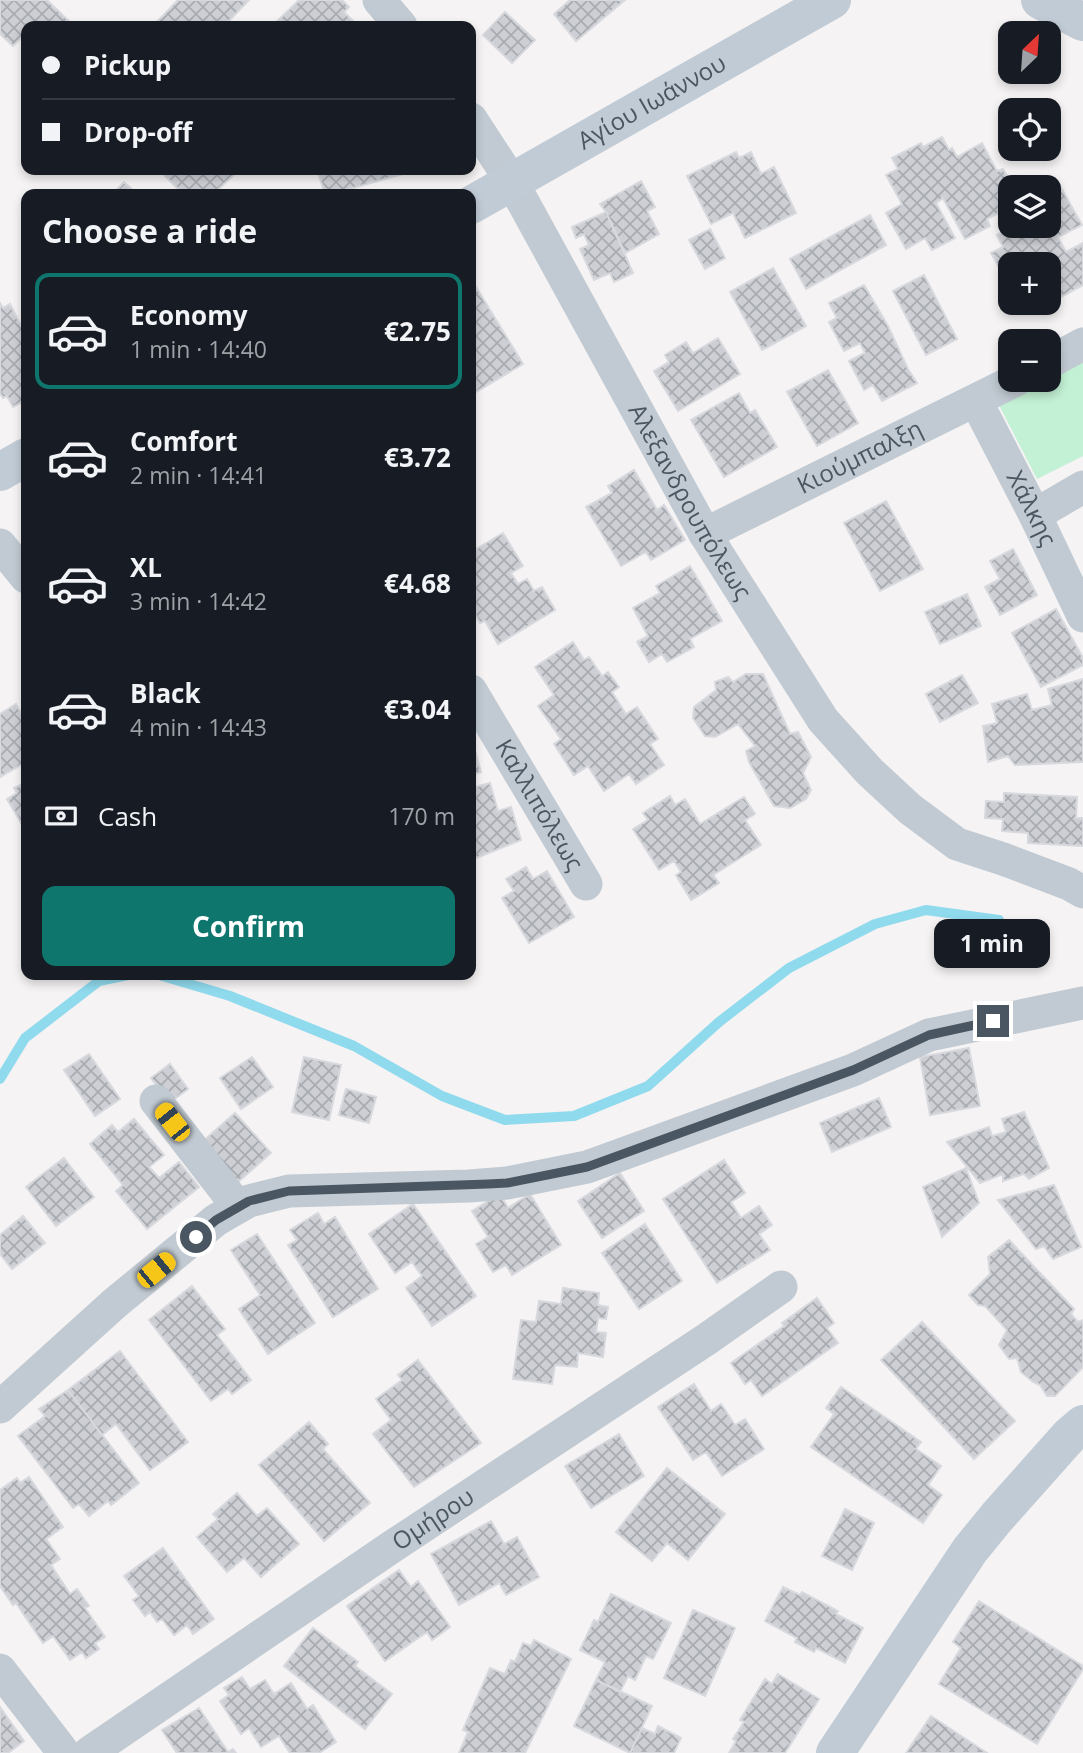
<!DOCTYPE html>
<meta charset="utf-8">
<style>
body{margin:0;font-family:"Open Sans",sans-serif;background:#20242c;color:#f1f3f6;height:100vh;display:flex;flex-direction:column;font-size:26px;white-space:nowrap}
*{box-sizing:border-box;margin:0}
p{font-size:23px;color:#9ea1a6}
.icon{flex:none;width:38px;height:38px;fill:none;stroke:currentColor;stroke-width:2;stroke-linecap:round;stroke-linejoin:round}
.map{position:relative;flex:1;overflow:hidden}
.panel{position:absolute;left:21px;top:189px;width:455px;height:791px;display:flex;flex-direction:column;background:#171b24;border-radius:14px;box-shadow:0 4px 10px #0003}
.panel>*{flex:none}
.banner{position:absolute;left:21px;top:21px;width:455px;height:154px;border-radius:14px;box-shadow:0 4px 10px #0003;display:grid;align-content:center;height:154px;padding:0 21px;background:#171b24}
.needle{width:46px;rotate:25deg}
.fabs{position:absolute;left:998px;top:21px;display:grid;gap:14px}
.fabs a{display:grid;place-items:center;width:63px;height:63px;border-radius:14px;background:#171b24;box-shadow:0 4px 10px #0003;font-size:35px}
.end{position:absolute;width:32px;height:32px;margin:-16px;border:9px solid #4a5661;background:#fff;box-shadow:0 0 0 4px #fff}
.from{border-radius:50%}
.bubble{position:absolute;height:49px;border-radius:14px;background:#171b24;box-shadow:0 4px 10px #0003;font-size:23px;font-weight:700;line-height:49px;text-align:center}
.car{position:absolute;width:21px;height:42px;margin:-21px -10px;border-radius:9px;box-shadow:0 0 5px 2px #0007;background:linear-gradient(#f5c518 24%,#345 0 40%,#f5c518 0 76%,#345 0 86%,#f5c518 0)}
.banner b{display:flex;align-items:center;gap:24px;height:66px;font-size:26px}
.banner b+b{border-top:2px solid #363941}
.banner i{width:18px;height:18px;background:#f1f3f6}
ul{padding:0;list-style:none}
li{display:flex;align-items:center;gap:21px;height:116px;margin:0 14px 10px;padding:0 7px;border:4px solid transparent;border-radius:14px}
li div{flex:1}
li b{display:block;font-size:26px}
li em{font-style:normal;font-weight:700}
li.on{border-color:#0f766e}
li>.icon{width:63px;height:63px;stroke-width:1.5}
h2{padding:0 21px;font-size:32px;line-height:84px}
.pay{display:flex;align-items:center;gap:18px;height:77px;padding:0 21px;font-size:26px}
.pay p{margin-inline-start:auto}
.action{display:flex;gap:14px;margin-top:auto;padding:14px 21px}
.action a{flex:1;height:80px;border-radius:14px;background:#0f766e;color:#fff;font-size:28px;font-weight:700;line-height:80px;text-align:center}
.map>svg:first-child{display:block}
</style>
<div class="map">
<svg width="1083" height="1753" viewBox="0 0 1083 1753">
<defs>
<pattern id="building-cross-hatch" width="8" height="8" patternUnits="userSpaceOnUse" patternTransform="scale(1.75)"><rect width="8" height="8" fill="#cdcfd5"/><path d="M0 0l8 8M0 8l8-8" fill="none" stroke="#a8abb0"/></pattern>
</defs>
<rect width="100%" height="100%" fill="#f5f3f3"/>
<path fill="#c3f1d5" d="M1083,362V456L1037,479L999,405Z"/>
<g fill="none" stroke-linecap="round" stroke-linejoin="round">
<path stroke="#90daee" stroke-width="10" d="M159,975L230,996L354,1046L442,1096L505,1120L574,1116L648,1086L719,1022L789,968L875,924L926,910L999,920
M0,1079L25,1038L99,981L128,975"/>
</g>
<path fill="url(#building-cross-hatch)" stroke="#d7d9de" stroke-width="2" d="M0,0H47L72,24L69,26H26V42L22,37L13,46L0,34Z
M178,0H249L224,26H153Z
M299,0H342L349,7L344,12L358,26H272Z
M570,0H625L576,41L554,14Z
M505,12L535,40L512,63L483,35Z
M942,137L949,150L952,148L957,157L982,143L997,171L1003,169L1011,182L1002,187L1010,200V207L987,219L990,226L965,239L943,198L936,203L955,238L932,250L925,238L906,249L886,213L902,204L886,175L898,169L892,158L921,143L923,147Z
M736,152L739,158L751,152L761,174L774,167L796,213L745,238L733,213L711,224L687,176Z
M159,170H239L213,194H183Z
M309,170H417L332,194H325L317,170L309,172Z
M641,181L655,207L647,211L659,234L625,253L606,212L600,204Z
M124,182L137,194H113Z
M1059,184L1082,225L1058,237L1066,252L1083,243V285L1032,313L1026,303H1048V264H1043L1044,263L1041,257L1027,264H1010V274L1004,277L991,253L1003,247L997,235L1014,226H1048V189Z
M606,212L633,273L614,282L610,273L594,280L580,249L589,245L584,234L576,238L572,227Z
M870,215L886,245L806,289L790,259Z
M710,229L725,258L705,269L689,240Z
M773,268L806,326L762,350L730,292Z
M924,275L957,339L926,355L893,291Z
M864,285L888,326L908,369L917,383L882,401L873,385L864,390L849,361L865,353L860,343L844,351L829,322L837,318L829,303Z
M476,287L523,364L471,395V290Z
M0,303L3,308L10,304L26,335V400L13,407L7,396L3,398L0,393Z
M718,338L740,374L678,411L654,371L669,362L665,355L686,342L693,353Z
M828,370L858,423L817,446L787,392Z
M739,393L750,413L755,410L777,447L724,477L691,420Z
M634,470L657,510L664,505L685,540L651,560L646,552L621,566L586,507L612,493L608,486Z
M886,501L923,569L880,591L844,523Z
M503,533L523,566L511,573L518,584L527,579L534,591L542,587L555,610L498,644L485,621L480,623L471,607V552Z
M1013,549L1037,595L1000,615L985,587L1000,579L990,561Z
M690,566L722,621L690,639L694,647L667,662L662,654L649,662L637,642L648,636L633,608L660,593L656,586Z
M967,594L981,626L940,644L925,612Z
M1056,609L1083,658V665L1041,687L1012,633Z
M573,642L584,660L589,657L602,676L608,672L619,687L612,692L626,714L637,707L658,739L650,744L664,765L636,784L629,774L604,791L588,766L574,775L554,744L561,739L538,706L554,695L535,667Z
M746,674H763L790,734L798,732L811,757L803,773L811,790L806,799L790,808L774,806L749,762L746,751L755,746L738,724L715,737L705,736L693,718L694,707L716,690L715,682L728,677L733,682Z
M962,675L978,703L940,722L926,694Z
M1083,679V762L1015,765L1008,756L988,762L983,726L997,723L992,704L1027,694L1032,710L1052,705L1048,689Z
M16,704L26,722V731L23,733L26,739V762L0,777V714Z
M471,736L481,772L471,775Z
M26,782V824L23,826L7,799L17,793L14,788Z
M490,783L498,811L511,807L521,840L471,860V788Z
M1004,793L1077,797L1076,818H1083V846L1028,843V833L1002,831L1003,819L985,818L986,801L1004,802Z
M670,796L675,805L685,799L700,824L744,797L755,814L745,820L761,845L713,875L719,883L691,900L676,875L681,872L674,861L659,870L633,829L648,820L643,813Z
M526,867L533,879L547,871L574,917L529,943L502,898L514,891L506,879Z
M969,1048L980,1106L930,1115L920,1057Z
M89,1054L120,1099L95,1116L64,1070Z
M252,1057L273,1087L241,1109L220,1078Z
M304,1057L341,1065L329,1120L292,1112Z
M170,1064L188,1089L169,1103L151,1078Z
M346,1089L376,1097L369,1123L339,1115Z
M879,1098L891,1127L832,1152L820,1123Z
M1024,1112L1049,1168L1029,1179L1024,1174L1003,1181V1174L980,1183L947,1142L989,1127L992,1136L1006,1132L1002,1119Z
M235,1113L271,1153L238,1182L202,1142Z
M134,1119L164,1155L149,1167L159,1178L179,1162L199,1187L147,1229L116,1191L123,1185L90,1144L112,1125L118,1132Z
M64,1158L94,1197L56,1226L26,1187Z
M724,1160L745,1193L731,1202L741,1218L759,1206L772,1225L759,1234L770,1250L717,1283L663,1199Z
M966,1168L979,1203L942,1237L923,1187Z
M620,1173L644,1211L602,1238L578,1201Z
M1054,1185L1081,1247L1053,1259L1044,1246L1036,1249L998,1200Z
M500,1194L508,1208L530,1194L561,1245L512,1275L506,1265L493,1272L476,1244L488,1237L472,1211Z
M413,1204L476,1296L432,1326L406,1288L422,1276L412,1262L395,1273L369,1234Z
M318,1213L324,1224L335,1217L378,1289L333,1317L288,1245L297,1240L290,1230Z
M23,1216L45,1243L12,1269L0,1254V1235Z
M645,1224L682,1281L639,1309L602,1253Z
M257,1234L315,1323L268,1354L239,1309L260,1295L231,1250Z
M1009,1240L1074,1309L1071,1314L1078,1322L1083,1320V1367L1055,1396H1047L1040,1385L1033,1382L1021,1372L1017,1358L1009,1359L999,1345L1007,1330L985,1306L978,1305L969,1295L990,1274L988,1257Z
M192,1286L225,1329L217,1335L251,1380L232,1394L228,1389L211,1401L149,1320Z
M563,1288L599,1293L598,1305L608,1307L606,1319L598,1318L596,1332L606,1333L603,1357L578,1353L577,1367L555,1365L552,1384L513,1379L521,1320L536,1322L539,1301L561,1304Z
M817,1298L834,1323L827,1328L838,1343L762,1396L751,1380L745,1384L731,1363L784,1326L782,1323Z
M922,1322L1015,1421L974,1459L881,1360Z
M120,1351L188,1442L150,1470L116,1424L102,1435L68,1390Z
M418,1360L481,1443L414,1487L373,1434L391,1420L376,1399L402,1380L398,1375Z
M694,1384L711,1411L721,1404L735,1425L745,1419L764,1449L722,1476L706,1452L693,1460L658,1407Z
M841,1387L921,1442L916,1449L941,1466L928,1485L942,1495L923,1523L811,1447L834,1414L826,1408Z
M68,1390L139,1483L111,1505L108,1501L89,1516L79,1504L73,1508L18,1436L45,1416L39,1409Z
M309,1422L328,1444L323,1449L370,1503L324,1541L259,1465Z
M619,1434L644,1476L591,1508L565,1466Z
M667,1468L725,1514L688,1560L667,1543L652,1561L616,1532Z
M29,1477L63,1527L46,1539L60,1559L51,1565L70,1594L77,1589L89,1606L85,1608L105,1637L95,1643L99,1649L86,1658L82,1652L70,1660L53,1636L43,1643L16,1603L13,1605L0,1586V1490L17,1478L20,1483Z
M237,1493L257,1516L267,1508L299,1544L261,1577L244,1558L227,1572L197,1537L218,1519L213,1514Z
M845,1509L874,1523L852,1570L822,1556Z
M491,1521L504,1544L517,1537L539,1577L506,1595L499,1583L459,1605L431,1554Z
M163,1548L214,1619L193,1634L187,1625L174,1635L162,1619L157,1622L150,1612L145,1616L133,1600L139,1596L124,1576Z
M399,1570L411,1587L418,1581L450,1627L432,1640L427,1632L385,1661L347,1606Z
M783,1587L800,1595L802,1592L838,1611L836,1614L863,1628L845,1663L816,1648L814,1652L795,1642L797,1638L765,1621Z
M611,1594L671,1623L653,1659L646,1656L635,1680L628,1676L620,1692L596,1680L605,1662L580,1650L594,1620L598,1622Z
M979,1601L1083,1666V1669L1037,1744L939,1684L961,1648L953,1642Z
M693,1610L735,1628L705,1696L664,1678Z
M313,1628L358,1662L355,1666L392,1694L365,1729L284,1666Z
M534,1640L571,1659L525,1753H459L468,1732L463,1730L490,1668L505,1674L511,1660L515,1662L523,1643L531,1646Z
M778,1674L819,1699L785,1753H729L736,1741L733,1739L744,1722L740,1720L765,1679L772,1684Z
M242,1677L250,1689L265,1680L274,1694L291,1683L307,1709L313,1705L336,1742L319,1753H290L279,1736L261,1747L249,1728L241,1734L220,1701L229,1695L224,1688Z
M596,1680L652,1706L630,1753L574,1726Z
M0,1707L24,1741L8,1753H0Z
M199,1708L228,1752L233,1749L236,1753H177L162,1730Z
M931,1716L987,1753H906Z
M658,1726L681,1738L674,1753H630L642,1728L655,1734Z"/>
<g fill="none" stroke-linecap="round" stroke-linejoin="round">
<g stroke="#c1cad2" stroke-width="33">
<path d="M379,0L401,26"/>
<path id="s1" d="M471,119L512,182L705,534L823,720L870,772L910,809L957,844L1003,859L1069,884L1083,892"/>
<path d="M1048,363L1083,344"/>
<path id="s2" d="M976,401L1035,515L1083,616"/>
<path d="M1035,515L1083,487"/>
<path id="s3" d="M705,534L1016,380"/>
<path d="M0,545L26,577"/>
<path id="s4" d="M471,691L586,884"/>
<path d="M156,1101L238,1207"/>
<path d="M0,1407L115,1303L216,1220L249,1201L289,1191L469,1186L507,1183L587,1167L853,1070L929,1035L1083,1003"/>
<path d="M0,1670L64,1753"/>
<path id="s5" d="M89,1753L393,1546L707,1339L781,1287"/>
</g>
<g stroke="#c1cbd6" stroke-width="38">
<path d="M1040,0L1083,22"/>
<path id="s6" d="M471,205L832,0"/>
<path d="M0,472L26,457"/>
<path d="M835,1753L970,1550L997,1517L1070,1435L1083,1424"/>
</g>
</g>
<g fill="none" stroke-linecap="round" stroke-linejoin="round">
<path stroke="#4a5661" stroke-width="9" d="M196,1237L216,1220L249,1201L289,1191L488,1184L507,1183L587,1167L853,1070L929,1035L993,1021"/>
</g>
<g text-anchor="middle" stroke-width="6" stroke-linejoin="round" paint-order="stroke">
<g font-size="24" fill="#4a5661" stroke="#fff">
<text dy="8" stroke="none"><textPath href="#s6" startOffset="208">Αγίου Ιωάννου</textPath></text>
<text dy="8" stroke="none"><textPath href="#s3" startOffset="173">Κιούμπαλξη</textPath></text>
<text dy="8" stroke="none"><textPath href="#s1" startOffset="441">Αλεξανδρουπόλεως</textPath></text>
<text dy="8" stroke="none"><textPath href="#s2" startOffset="121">Χάλκης</textPath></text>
<text dy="8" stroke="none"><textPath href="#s4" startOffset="133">Καλλιπόλεως</textPath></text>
<text dy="8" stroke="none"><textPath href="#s5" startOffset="416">Ομήρου</textPath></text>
</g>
</g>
</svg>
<div class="fabs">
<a><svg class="needle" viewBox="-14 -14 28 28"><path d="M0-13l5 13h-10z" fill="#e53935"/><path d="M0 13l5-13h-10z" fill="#9ea1a6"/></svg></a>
<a><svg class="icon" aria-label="locate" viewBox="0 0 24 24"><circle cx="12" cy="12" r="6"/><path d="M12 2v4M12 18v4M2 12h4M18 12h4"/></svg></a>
<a><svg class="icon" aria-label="layers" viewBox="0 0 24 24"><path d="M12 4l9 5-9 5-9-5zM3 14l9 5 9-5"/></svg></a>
<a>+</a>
<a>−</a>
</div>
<i class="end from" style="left:196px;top:1237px"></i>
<i class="end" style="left:993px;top:1021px"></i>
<div class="bubble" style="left:934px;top:919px;width:116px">1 min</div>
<i class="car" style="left:172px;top:1122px;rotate:322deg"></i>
<i class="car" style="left:156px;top:1270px;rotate:51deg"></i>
<div class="banner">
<b><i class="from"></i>Pickup</b>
<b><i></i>Drop-off</b>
</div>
<section class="panel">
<h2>Choose a ride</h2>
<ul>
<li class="on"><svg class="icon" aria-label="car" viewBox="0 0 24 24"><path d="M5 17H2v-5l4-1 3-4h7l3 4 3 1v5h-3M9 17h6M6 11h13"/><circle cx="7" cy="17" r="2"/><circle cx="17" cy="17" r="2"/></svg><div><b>Economy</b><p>1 min · 14:40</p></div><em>€2.75</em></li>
<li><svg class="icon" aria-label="car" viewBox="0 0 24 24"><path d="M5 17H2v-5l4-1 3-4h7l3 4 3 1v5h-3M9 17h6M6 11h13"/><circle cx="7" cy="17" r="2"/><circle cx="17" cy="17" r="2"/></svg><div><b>Comfort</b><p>2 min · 14:41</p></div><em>€3.72</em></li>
<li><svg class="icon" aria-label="car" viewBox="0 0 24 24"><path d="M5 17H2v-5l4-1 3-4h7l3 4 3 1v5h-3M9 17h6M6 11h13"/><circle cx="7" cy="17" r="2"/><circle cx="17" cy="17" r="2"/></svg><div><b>XL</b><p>3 min · 14:42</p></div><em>€4.68</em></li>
<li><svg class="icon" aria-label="car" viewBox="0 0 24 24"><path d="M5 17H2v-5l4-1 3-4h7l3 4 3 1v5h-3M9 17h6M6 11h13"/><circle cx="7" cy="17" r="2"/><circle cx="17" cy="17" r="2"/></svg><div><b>Black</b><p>4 min · 14:43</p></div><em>€3.04</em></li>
</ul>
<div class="pay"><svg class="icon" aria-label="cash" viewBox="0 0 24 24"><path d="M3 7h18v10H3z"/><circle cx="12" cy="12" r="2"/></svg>Cash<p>170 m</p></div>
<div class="action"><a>Confirm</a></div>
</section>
</div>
